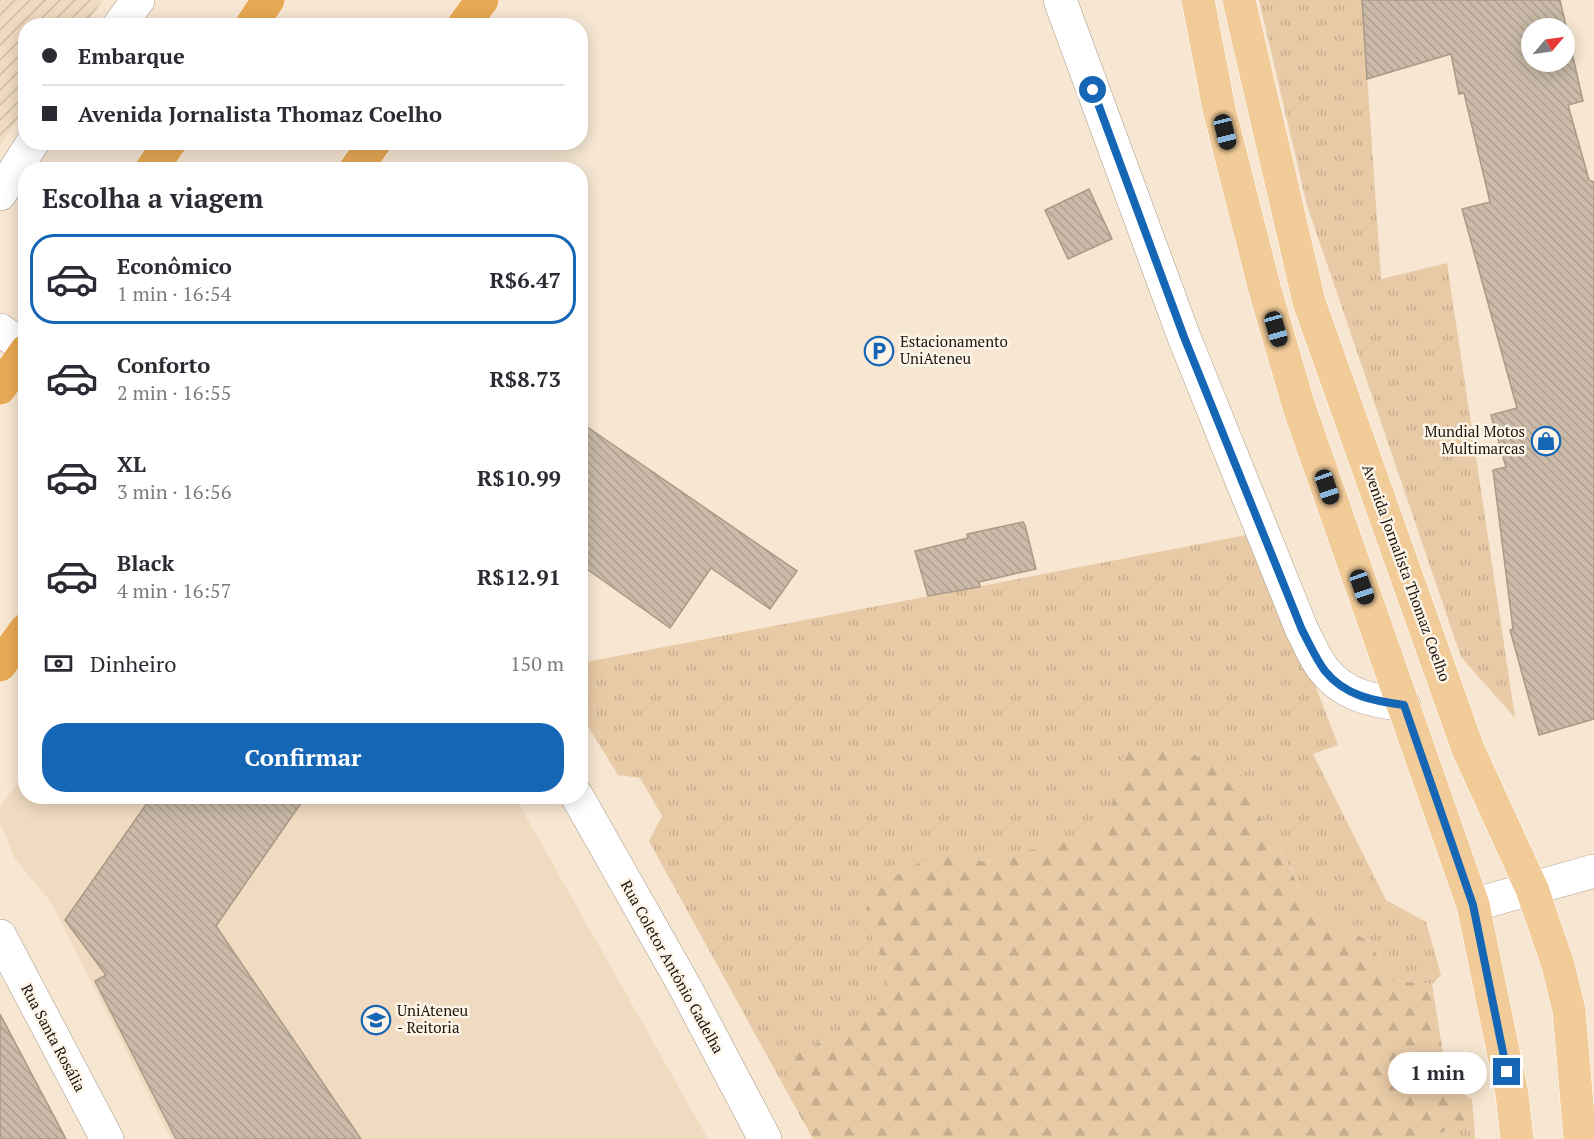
<!DOCTYPE html>
<html lang="pt">
<meta charset="utf-8">
<style>
body{margin:0;font-family:"PT Serif",serif;background:#f2f2f3;color:#2b2b33;height:100vh;display:flex;flex-direction:column;font-size:22px;white-space:nowrap}
*{box-sizing:border-box;margin:0}
p{font-size:20px;color:#7c7c81}
.icon{flex:none;width:33px;height:33px;fill:none;stroke:currentColor;stroke-width:2;stroke-linecap:round;stroke-linejoin:round}
.map{position:relative;flex:1;overflow:hidden}
.drawer{position:absolute;left:18px;top:162px;width:570px;height:642px;display:flex;flex-direction:column;background:#fff;border-radius:24px;box-shadow:0 3px 15px #0003}
.drawer>*{flex:none}
.top-card{position:absolute;left:18px;top:18px;width:570px;height:132px;border-radius:24px;box-shadow:0 3px 15px #0003;display:grid;align-content:center;height:132px;padding:0 24px;background:#fff}
.needle{width:39px;rotate:61deg}
.tools{position:absolute;left:1521px;top:18px;display:grid;gap:12px}
.tools a{display:grid;place-items:center;width:54px;height:54px;border-radius:50%;background:#fff;box-shadow:0 3px 15px #0003;font-size:30px}
.end{position:absolute;width:27px;height:27px;margin:-14px;border:8px solid #1567b6;background:#fff;box-shadow:0 0 0 3px #fff}
.from{border-radius:50%}
.bubble{position:absolute;height:42px;border-radius:21px;background:#fff;box-shadow:0 3px 15px #0003;font-size:20px;font-weight:700;line-height:42px;text-align:center}
.car{position:absolute;width:18px;height:36px;margin:-18px -9px;border-radius:8px;box-shadow:0 0 4px 2px #0007;background:linear-gradient(#222 24%,#8ab4d8 0 40%,#222 0 76%,#8ab4d8 0 86%,#222 0)}
.top-card b{display:flex;align-items:center;gap:21px;height:57px;font-size:22px}
.top-card b+b{border-top:2px solid #e1e1e2}
.top-card i{width:15px;height:15px;background:#2b2b33}
ul{padding:0;list-style:none}
li{display:flex;align-items:center;gap:18px;height:90px;margin:0 12px 9px;padding:0 12px;border:3px solid transparent;border-radius:24px}
li div{flex:1}
li b{display:block;font-size:22px}
li em{font-style:normal;font-weight:700}
li.on{border-color:#1567b6}
li>.icon{width:54px;height:54px;stroke-width:1.5}
h2{padding:0 24px;font-size:27px;line-height:72px}
.pay{display:flex;align-items:center;gap:15px;height:66px;padding:0 24px;font-size:22px}
.pay p{margin-inline-start:auto}
.primary-button{display:flex;gap:12px;margin-top:auto;padding:12px 24px}
.primary-button a{flex:1;height:69px;border-radius:24px;background:#1567b6;color:#fff;font-size:24px;font-weight:700;line-height:69px;text-align:center}
.map>svg:first-child{display:block}
</style>
<div class="map">
<svg width="1594" height="1139" viewBox="0 0 1594 1139">
<defs>
<pattern id="industrial-furrows" width="10" height="10" patternUnits="userSpaceOnUse" patternTransform="scale(1.5)"><rect width="10" height="10" fill="#f0dbc1"/><path d="M-1 1l2-2M0 10L10 0M9 11l2-2" fill="none" stroke="#cdbba5"/></pattern>
<pattern id="grass-tufts" width="24" height="20" patternUnits="userSpaceOnUse" patternTransform="scale(1.5)"><rect width="24" height="20" fill="#e8caa6"/><path d="M3 7l-1-3M5 7V3M7 7l1-3M15 17l-1-3M17 17v-4M19 17l1-3" fill="none" stroke="#c6ad8e"/></pattern>
<pattern id="forest-firs" width="22" height="20" patternUnits="userSpaceOnUse" patternTransform="scale(1.5)"><rect width="22" height="20" fill="#e8caa6"/><path d="M5 1l3.5 6h-7zM16 11l3.5 6h-7z" fill="#c6ad8e"/></pattern>
<pattern id="building-back-hatch" width="6" height="6" patternUnits="userSpaceOnUse" patternTransform="scale(1.5)"><rect width="6" height="6" fill="#cabaa7"/><path d="M-1 5l2 2M0 0l6 6M5-1l2 2" fill="none" stroke="#ad9f8f"/></pattern>
</defs>
<rect width="100%" height="100%" fill="#f6e6d2"/>
<path fill="#f0dbc1" d="M25,772L26,796L515,797L708,1139H171L50,901L15,859L0,822V807Z"/>
<path fill="url(#industrial-furrows)" d="M0,0H103L85,25L26,26L25,109L0,145Z"/>
<path fill="url(#grass-tufts)" d="M1259,0H1362L1381,279L1447,263L1515,718L1461,657L1307,205Z
M1257,533L1338,745L1313,754L1386,900L1426,922L1441,975L1432,984L1393,981L1369,942L1345,927L1310,913L1292,871L1261,818L1244,776L1213,764L1113,800L1107,825L1091,843H1055L984,862L953,853L873,940L886,968L889,986L880,1012L846,1030L800,1051L789,1067L787,1092L649,841L662,816L640,778L618,775L581,715V663Z
M1474,1123L1475,1139H1420Z"/>
<path fill="url(#forest-firs)" d="M1171,746L1244,776L1261,818L1292,872L1310,913L1345,927L1369,942L1393,981L1432,984L1448,1085L1472,1099L1474,1123L1420,1139H813L787,1092L788,1067L800,1051L846,1030L880,1011L889,986L886,968L873,940L865,913L880,885L920,862L953,853L984,862L1055,843H1091L1107,825L1121,762L1128,747Z"/>
<path fill="url(#building-back-hatch)" stroke="#a99987" stroke-width="1.5" fill-rule="evenodd" d="M1362,0H1560L1583,101L1568,105L1589,180L1594,182V719L1539,735L1510,630L1513,629L1493,470L1506,467L1491,415L1517,408L1462,209L1490,202L1464,93L1459,94L1451,54L1367,79ZM1532,28H1564V62H1532Z
M1089,189L1112,239L1068,259L1045,210Z
M580,422L797,571L770,609L711,568L670,628L580,564Z
M1023,522L1025,525L1036,569L979,582L980,587L928,596L915,551L968,538L967,534Z
M152,796H306L216,926L361,1139H176L95,981L106,975L65,920Z
M0,1014L66,1139H0Z"/>
<g fill="none" stroke-linecap="round" stroke-linejoin="round">
<g stroke="#a69684" stroke-width="34">
<path id="minor" d="M1060,0L1184,337L1302,630C1309,643 1315,660 1325,671C1345,696 1374,701 1404,705
M119,26L138,0
M0,194L33,142
M0,330L26,348
M577,796L685,987L765,1139
M1473,905L1594,871
M0,936L107,1139"/>
</g>
<g stroke="#fff" stroke-width="34">
<path id="major" d="M1198,0L1219,109L1265,290L1299,407L1473,905L1512,1094L1517,1139
M1239,0L1309,302L1468,749L1532,889L1558,965L1569,1010L1580,1139"/>
</g>
<g stroke="#fff" stroke-width="34">
<path id="highway" d="M251,26L268,0
M463,26L482,0
M151,170L170,142
M355,170L375,142
M0,388L26,351
M0,665L26,629"/>
</g>
<use href="#minor" stroke="#fff" stroke-width="33"/>
<use href="#major" stroke="#f1cb98" stroke-width="33"/>
<use href="#highway" stroke="#e8a954" stroke-width="33"/>
</g>
<g fill="none" stroke-linecap="round" stroke-linejoin="round">
<path stroke="#1567b6" stroke-width="8" d="M1093,90L1184,337L1302,630C1309,643 1316,659 1325,671C1345,696 1374,701 1404,705L1473,905L1507,1072"/>
</g>
<defs>
<g id="parking-ring" transform="scale(1.5)"><circle r="9.5" fill="#fef4e8" stroke="#1567b6" stroke-width="1.5"/><path d="M-3.5-5.5H1a3.5 3.5 0 0 1 0 7H-1V5.5H-3.5ZM-1-3.4V-.6H.8a1.4 1.4 0 0 0 0-2.8Z" fill="#1567b6"/></g>
<g id="shop-ring" transform="scale(1.5)"><circle r="9.5" fill="#fef4e8" stroke="#1567b6" stroke-width="1.5"/><path d="M-5-2.5h2.3a2.7 3.5 0 0 1 5.4 0H5L5.5 6h-11ZM-1.5-2.5h3a1.5 2.3 0 0 0-3 0Z" fill="#1567b6"/></g>
<g id="university-ring" transform="scale(1.5)"><circle r="9.5" fill="#fef4e8" stroke="#1567b6" stroke-width="1.5"/><path d="M0-5L7-2L0 1L-7-2ZM-4 1L0 2.5L4 1V4Q0 6-4 4Z" fill="#1567b6"/></g>
</defs>
<g fill-rule="evenodd">
<use href="#parking-ring" x="879" y="351"/>
<use href="#shop-ring" x="1546" y="441"/>
<use href="#university-ring" x="376" y="1020"/>
</g>
<g text-anchor="middle" stroke-width="5" stroke-linejoin="round" paint-order="stroke">
<g font-size="15" fill="#1b150e" stroke="#fef4e8" text-anchor="start">
<text x="900" y="347">Estacionamento<tspan x="900" dy="17">UniAteneu</tspan></text>
<text x="1525" y="437" text-anchor="end">Mundial Motos<tspan x="1525" dy="17">Multimarcas</tspan></text>
<text x="397" y="1016">UniAteneu<tspan x="397" dy="17">- Reitoria</tspan></text>
</g>
<g font-size="15" fill="#1b150e" stroke="#fef4e8">
<text transform="translate(1406 573) rotate(70)" y="5">Avenida Jornalista Thomaz Coelho</text>
<text transform="translate(672 967) rotate(61)" y="5">Rua Coletor Antônio Gadelha</text>
<text transform="translate(53 1038) rotate(62)" y="5">Rua Santa Rosália</text>
</g>
</g>
</svg>
<div class="tools">
<a><svg class="needle" viewBox="-14 -14 28 28"><path d="M0-13l5 13h-10z" fill="#e53935"/><path d="M0 13l5-13h-10z" fill="#7c7c81"/></svg></a>
</div>
<i class="end from" style="left:1093px;top:90px"></i>
<i class="end" style="left:1507px;top:1072px"></i>
<div class="bubble" style="left:1388px;top:1052px;width:99px">1 min</div>
<i class="car" style="left:1225px;top:132px;rotate:166deg"></i>
<i class="car" style="left:1276px;top:329px;rotate:164deg"></i>
<i class="car" style="left:1327px;top:487px;rotate:161deg"></i>
<i class="car" style="left:1362px;top:587px;rotate:161deg"></i>
<div class="top-card">
<b><i class="from"></i>Embarque</b>
<b><i></i>Avenida Jornalista Thomaz Coelho</b>
</div>
<section class="drawer">
<h2>Escolha a viagem</h2>
<ul>
<li class="on"><svg class="icon" aria-label="car" viewBox="0 0 24 24"><path d="M5 17H2v-5l4-1 3-4h7l3 4 3 1v5h-3M9 17h6M6 11h13"/><circle cx="7" cy="17" r="2"/><circle cx="17" cy="17" r="2"/></svg><div><b>Econômico</b><p>1 min · 16:54</p></div><em>R$6.47</em></li>
<li><svg class="icon" aria-label="car" viewBox="0 0 24 24"><path d="M5 17H2v-5l4-1 3-4h7l3 4 3 1v5h-3M9 17h6M6 11h13"/><circle cx="7" cy="17" r="2"/><circle cx="17" cy="17" r="2"/></svg><div><b>Conforto</b><p>2 min · 16:55</p></div><em>R$8.73</em></li>
<li><svg class="icon" aria-label="car" viewBox="0 0 24 24"><path d="M5 17H2v-5l4-1 3-4h7l3 4 3 1v5h-3M9 17h6M6 11h13"/><circle cx="7" cy="17" r="2"/><circle cx="17" cy="17" r="2"/></svg><div><b>XL</b><p>3 min · 16:56</p></div><em>R$10.99</em></li>
<li><svg class="icon" aria-label="car" viewBox="0 0 24 24"><path d="M5 17H2v-5l4-1 3-4h7l3 4 3 1v5h-3M9 17h6M6 11h13"/><circle cx="7" cy="17" r="2"/><circle cx="17" cy="17" r="2"/></svg><div><b>Black</b><p>4 min · 16:57</p></div><em>R$12.91</em></li>
</ul>
<div class="pay"><svg class="icon" aria-label="cash" viewBox="0 0 24 24"><path d="M3 7h18v10H3z"/><circle cx="12" cy="12" r="2"/></svg>Dinheiro<p>150 m</p></div>
<div class="primary-button"><a>Confirmar</a></div>
</section>
</div>
